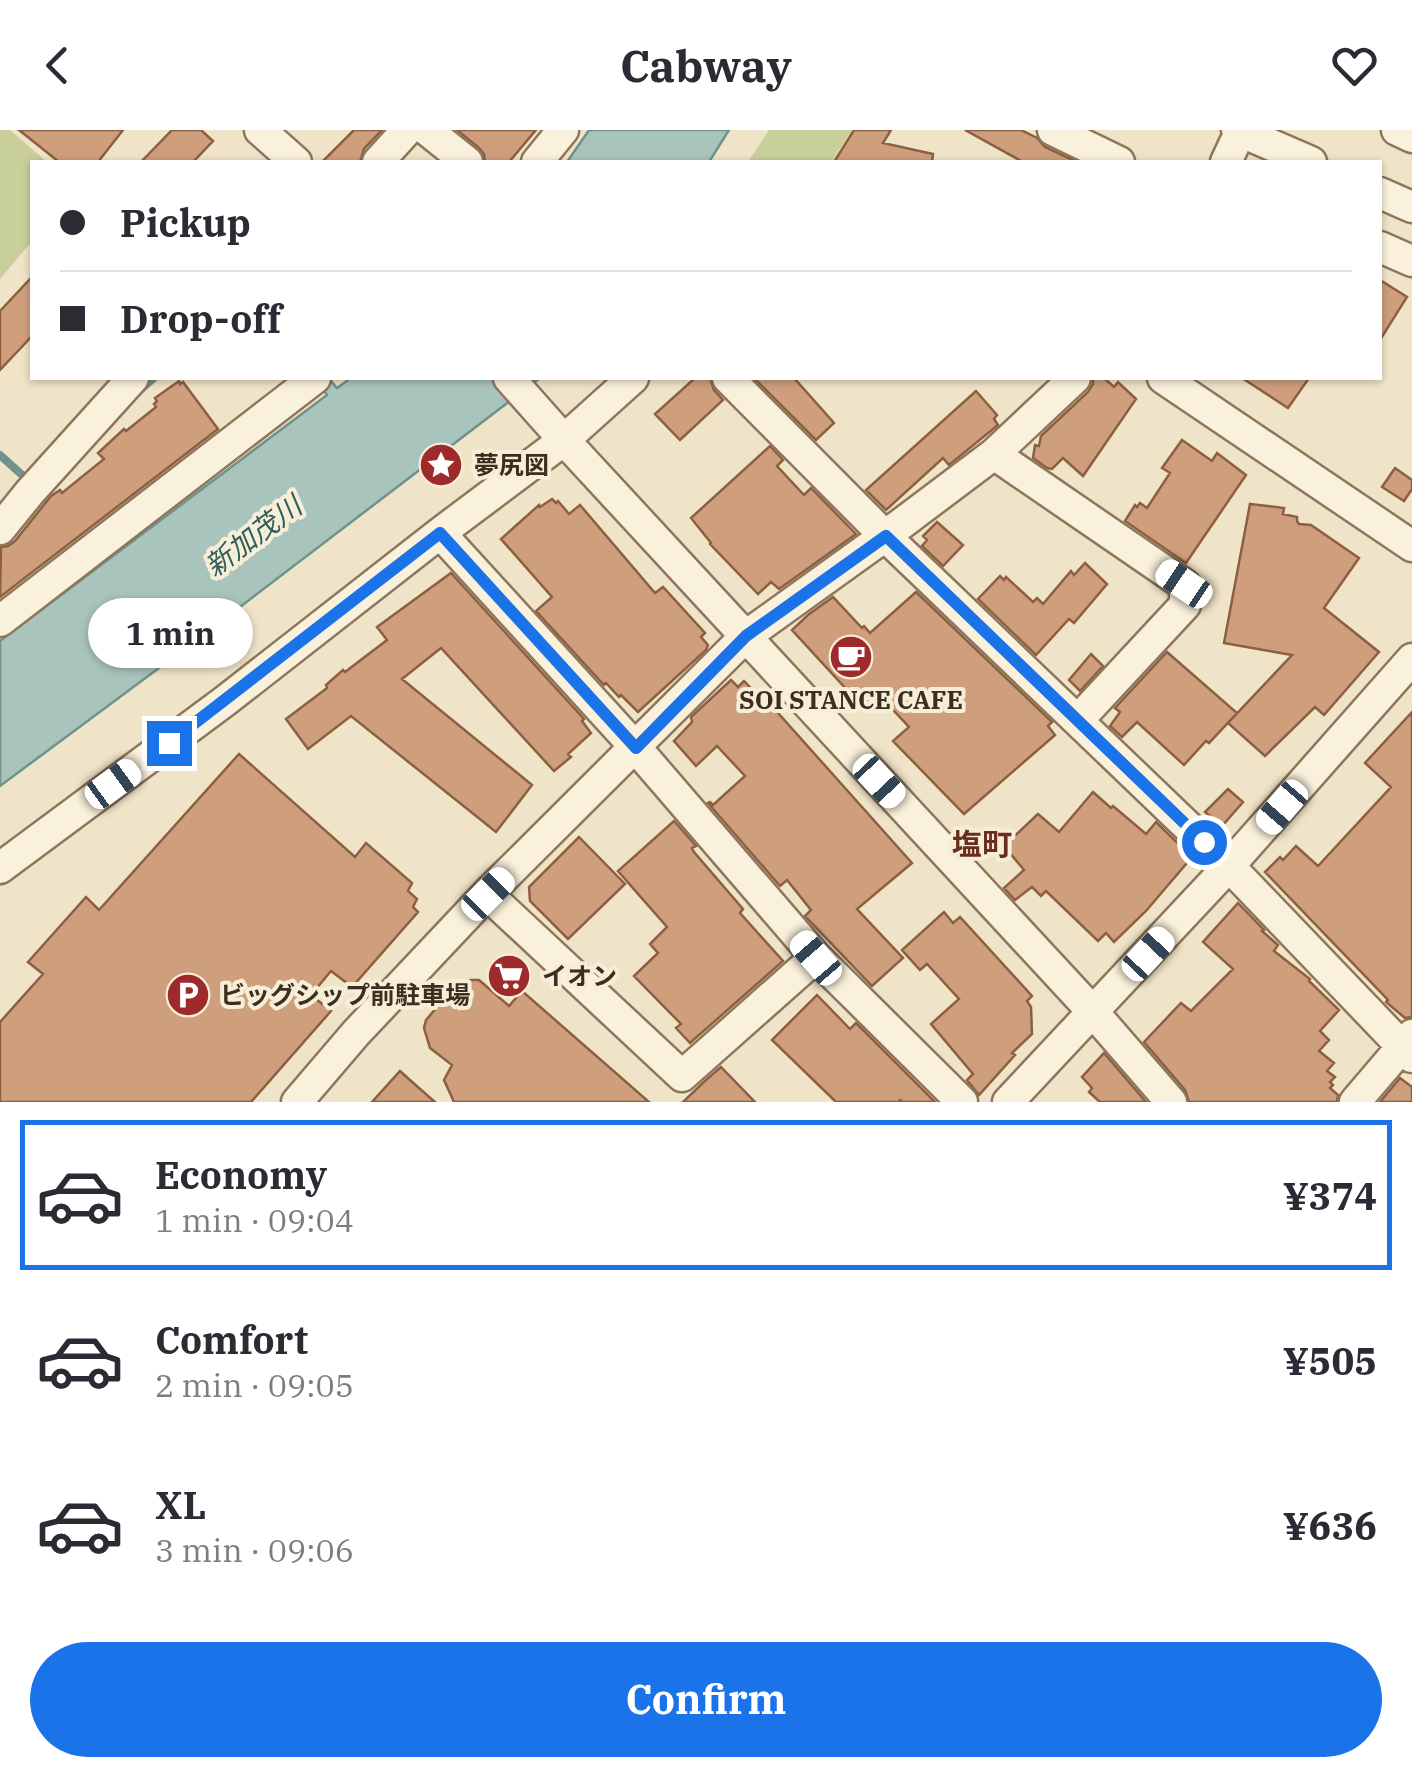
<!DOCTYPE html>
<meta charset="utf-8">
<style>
body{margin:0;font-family:"IBM Plex Serif","Noto Sans JP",serif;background:#f7f7f7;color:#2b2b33;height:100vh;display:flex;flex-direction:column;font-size:38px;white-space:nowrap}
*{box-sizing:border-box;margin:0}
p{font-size:32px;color:#7c7c81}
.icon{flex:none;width:55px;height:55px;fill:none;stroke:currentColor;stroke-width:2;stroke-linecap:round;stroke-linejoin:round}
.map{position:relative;height:972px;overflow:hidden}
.panel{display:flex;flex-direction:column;background:#fff;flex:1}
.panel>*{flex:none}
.hud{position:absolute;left:30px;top:30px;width:1352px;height:220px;border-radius:0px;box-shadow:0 2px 8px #0004;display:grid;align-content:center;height:220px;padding:0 30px;background:#fff}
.end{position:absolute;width:45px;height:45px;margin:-22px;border:12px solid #1a73e8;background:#fff;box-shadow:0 0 0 5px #fff}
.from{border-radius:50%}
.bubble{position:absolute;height:70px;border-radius:35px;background:#fff;box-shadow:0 2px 8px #0004;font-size:32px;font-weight:700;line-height:70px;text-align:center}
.car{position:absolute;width:30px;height:60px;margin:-30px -15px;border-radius:12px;box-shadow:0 0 8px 2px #0007;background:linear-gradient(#fff 24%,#345 0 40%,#fff 0 76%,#345 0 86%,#fff 0)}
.hud b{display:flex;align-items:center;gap:35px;height:95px;font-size:38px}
.hud b+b{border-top:2px solid #e1e1e2}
.hud i{width:25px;height:25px;background:#2b2b33}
ul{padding:18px 0 0;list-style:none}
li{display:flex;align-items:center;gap:30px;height:150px;margin:0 20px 15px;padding:0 10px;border:5px solid transparent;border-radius:0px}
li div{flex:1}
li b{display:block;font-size:38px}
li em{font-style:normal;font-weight:700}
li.selected{border-color:#1a73e8}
li>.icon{width:90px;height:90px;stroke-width:1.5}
.cta{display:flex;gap:20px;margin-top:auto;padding:20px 30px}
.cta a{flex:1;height:115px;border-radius:60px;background:#1a73e8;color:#fff;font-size:40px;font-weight:700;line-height:115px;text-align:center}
header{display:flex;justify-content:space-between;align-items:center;height:130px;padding:0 30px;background:#fff;font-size:45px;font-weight:700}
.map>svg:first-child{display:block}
</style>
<header><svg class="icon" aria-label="back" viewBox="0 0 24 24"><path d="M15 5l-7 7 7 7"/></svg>Cabway<svg class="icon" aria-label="heart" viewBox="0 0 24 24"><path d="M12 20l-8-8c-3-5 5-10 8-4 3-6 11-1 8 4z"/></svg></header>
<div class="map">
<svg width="1412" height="972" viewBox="0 0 1412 972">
<rect width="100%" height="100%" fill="#f0e4c8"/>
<path fill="#c9cf9b" d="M0,0H10L47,32H32V111L0,149Z
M769,0H852L831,32H748Z"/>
<path fill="#a9c4bc" stroke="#6f938a" stroke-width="2.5" d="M589,0H729L709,32H567Z
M351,248H540L198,509L0,656V511L327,265L321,256L330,250L337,258Z"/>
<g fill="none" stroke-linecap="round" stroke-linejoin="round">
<path stroke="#6f938a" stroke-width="8" d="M139,261L154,248
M0,325L30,352"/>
</g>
<path fill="#cf9f7d" stroke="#8d5f41" stroke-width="2.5" d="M19,0H123L98,32H59Z
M172,0H201L213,11L193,32H141Z
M354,0H382L364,19L360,32H322Z
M457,0H536L509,32H485L484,24L479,18Z
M854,0H891L883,13L933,24L932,32H834Z
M965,0H1021L1037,8L1045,17L1077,32H1023Z
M32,147V206L0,240V181Z
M1380,150L1407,167L1380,210Z
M695,248H710L714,260L723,270L680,310L655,284Z
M754,248H794L834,293L816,310Z
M1093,248H1104L1114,257L1118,252L1136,269L1083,346L1063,328L1052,339L1047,338L1033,328L1035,315L1039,316L1041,306L1088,262L1093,254Z
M1242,248H1309L1288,278Z
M179,251L180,254L183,252L218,299L0,467L1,417L8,416L15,411L51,366L60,360L62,363L104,329L98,323L124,299L126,301L156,277L154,274L157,271L155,268Z
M976,261L997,285L994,289L998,295L949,335L943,328L886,380L866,360Z
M1182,310L1212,331L1217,323L1246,345L1186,433L1125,391L1135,375L1137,377L1140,373L1147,378L1170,343L1162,338Z
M770,316L783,330L777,336L804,365L811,358L856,404L779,459L771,452L758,464L710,414L711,413L691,388Z
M1395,338L1412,350V359L1404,371L1382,357Z
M552,369L556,373L558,371L569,384L580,375L655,463L663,457L705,503L701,507L708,515L706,520L638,582L621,565L619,567L606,553L604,555L536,481L552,467L501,409L539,375L540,377Z
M1250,374L1284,378L1283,384L1297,387V391L1299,394L1311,395L1359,428L1324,478L1379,522L1324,585L1315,577L1265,626L1228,593L1292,525L1224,513Z
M937,392L963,415L943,436L922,416L927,410L923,406Z
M1085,433L1107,454L1074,493L1069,489L1036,525L978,469L1000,446L1004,450L1006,447L1033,472L1037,468L1043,474L1071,441L1074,445Z
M451,443L584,589L582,591L591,603L568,624L571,627L554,641L441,518L402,549L532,655L496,702L351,586L308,619L286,589L327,558L326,555L343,540L345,542L387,510L377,497Z
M916,462L1052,592L1048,596L1055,605L964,684L893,611L909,597L876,562L859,578L844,563L847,560L792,500L808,485L833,467L862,498L864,496L870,503Z
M1167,522L1237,583L1209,613L1206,611L1184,635L1137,592L1122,607L1110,596L1120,582L1115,578Z
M1091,524L1103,536L1080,561L1069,550Z
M731,550L738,557L744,551L768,576L770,574L912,733L857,779L903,828L872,856L805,786L811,780L787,750L780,756L708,673L710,672L713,675L745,646L717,616L696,636L674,611L692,592L691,587Z
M1412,582V887L1405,888L1386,872L1388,870L1265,742L1280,727L1283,730L1296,716L1318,736L1391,657L1365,633Z
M239,624L355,727L366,713L412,753L408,761L417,769L413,777L418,782L352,857L331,841L311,865L331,881L251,972H0V892L43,844L28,832L86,767L99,780Z
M1228,659L1243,672L1222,696L1205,682Z
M1093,662L1111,678L1113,676L1146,704L1156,692L1192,727L1146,781L1114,812L1106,803L1098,811L1046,761L1041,766L1032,757L1015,770L1004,758L1024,740L1004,716L1038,684L1059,702Z
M674,691L696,716L692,718L694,722L743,779L740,783L783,831L690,913L676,898L681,894L634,846L658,823L650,814L667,797L618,741Z
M579,707L625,754L568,809L530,771L529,757Z
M1238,773L1264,800L1262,801L1278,815L1274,821L1310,849L1309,851L1339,880L1320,901L1329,910L1319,921L1334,933L1327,941L1335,947L1330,952L1333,955L1330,958L1338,965L1337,972H1189L1185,960L1144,912L1181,873L1191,881L1233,839L1203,812Z
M944,782L953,793L960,787L1032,866L1027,871L1031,877L1032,904L1012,923L1015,925L979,965L967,950L973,944L931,894L959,869L927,834L920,840L902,820Z
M470,850H479L509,876L522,861L649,972H454L444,950L452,935L430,918L424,898L426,890L456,855Z
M817,865L850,899L856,893L935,972H903L900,970L899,972H836L772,910Z
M1104,923L1146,972H1100L1089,962L1092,958L1082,947Z
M721,937L755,972H683L707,949Z
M400,941L411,951L435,972H372Z
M1400,948L1412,957V972H1380Z"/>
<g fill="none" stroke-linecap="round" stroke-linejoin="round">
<g stroke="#8d765c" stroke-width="35">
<path id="minor" d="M260,0L296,32
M427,0L467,32
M1053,0L1119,32
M1237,0L1311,32
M1397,0L1412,7
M378,32L407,0
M537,32L563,0
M1226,32L1241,0
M1380,63L1412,77
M1380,117L1412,131
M509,248L564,310L1093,882L1171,972
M728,248L885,406L1229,736L1412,927
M1163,248L1412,416
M994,324L1185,455V475L1078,590
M0,399L30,362L133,248
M440,403L636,618L816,827L962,972
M0,491L315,248
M0,738L225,571L440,403L564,310L633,248
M487,764L682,946L816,827
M297,972L356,903L487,764L746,506L885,406L994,324L1075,248
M1008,972L1229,736L1412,529
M1355,972L1412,905"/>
</g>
<use href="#minor" stroke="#faf1dc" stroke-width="30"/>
</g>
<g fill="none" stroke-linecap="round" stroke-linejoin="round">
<path stroke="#1a73e8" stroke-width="12" d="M169,613L440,403L636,618L746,506L886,406L1204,712"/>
</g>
<defs>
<g id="sight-disc" transform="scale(2.25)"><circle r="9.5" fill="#9e2a2b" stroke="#f7eed8"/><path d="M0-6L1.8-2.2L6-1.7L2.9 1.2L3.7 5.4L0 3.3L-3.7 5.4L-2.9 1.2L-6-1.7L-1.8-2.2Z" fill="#fff"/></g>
<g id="cafe-disc" transform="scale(2.25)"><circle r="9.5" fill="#9e2a2b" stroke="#f7eed8"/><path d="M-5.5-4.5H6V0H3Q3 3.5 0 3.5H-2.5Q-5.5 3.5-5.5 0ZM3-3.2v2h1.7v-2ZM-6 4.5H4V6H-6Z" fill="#fff"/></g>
<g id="supermarket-disc" transform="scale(2.25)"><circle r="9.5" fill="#9e2a2b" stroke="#f7eed8"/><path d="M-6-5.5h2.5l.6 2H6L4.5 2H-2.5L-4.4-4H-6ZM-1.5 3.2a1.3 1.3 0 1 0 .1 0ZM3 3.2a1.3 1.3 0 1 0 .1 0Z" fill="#fff"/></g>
<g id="parking-disc" transform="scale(2.25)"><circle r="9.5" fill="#9e2a2b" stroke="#f7eed8"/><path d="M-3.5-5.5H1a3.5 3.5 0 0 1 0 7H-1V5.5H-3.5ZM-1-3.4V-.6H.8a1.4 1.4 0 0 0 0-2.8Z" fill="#fff"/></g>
</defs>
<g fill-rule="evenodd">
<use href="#sight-disc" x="441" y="335"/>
<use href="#cafe-disc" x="851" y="527"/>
<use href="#supermarket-disc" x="509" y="846"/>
<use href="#parking-disc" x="188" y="865"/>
</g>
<g text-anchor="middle" stroke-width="8" stroke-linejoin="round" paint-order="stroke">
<g font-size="25" font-weight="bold" fill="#3d2e20" stroke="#f7eed8" text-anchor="start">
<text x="474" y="344">夢尻図</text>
<text x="851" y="579" text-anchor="middle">SOI STANCE CAFE</text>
<text x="542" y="855">イオン</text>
<text x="220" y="874">ビッグシップ前駐車場</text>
</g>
<g font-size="28" font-style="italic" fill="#2f5d5a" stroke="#f7eed8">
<text transform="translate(253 406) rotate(-37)" y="10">新加茂川</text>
</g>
<g font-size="30" font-weight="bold" fill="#6b2e1e" stroke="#f7eed8">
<text x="982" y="725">塩町</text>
</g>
</g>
</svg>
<i class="end from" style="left:1204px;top:712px"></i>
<i class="end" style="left:169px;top:613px"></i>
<div class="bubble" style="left:88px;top:468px;width:165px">1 min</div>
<i class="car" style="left:1184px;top:454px;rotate:304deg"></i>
<i class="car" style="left:879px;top:651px;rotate:137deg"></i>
<i class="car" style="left:113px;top:654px;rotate:54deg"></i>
<i class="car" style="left:1282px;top:677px;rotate:221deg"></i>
<i class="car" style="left:488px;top:764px;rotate:45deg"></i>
<i class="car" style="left:1148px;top:824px;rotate:43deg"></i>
<i class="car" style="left:816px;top:828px;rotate:319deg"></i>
<div class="hud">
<b><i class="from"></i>Pickup</b>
<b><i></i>Drop-off</b>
</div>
</div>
<section class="panel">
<ul>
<li class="selected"><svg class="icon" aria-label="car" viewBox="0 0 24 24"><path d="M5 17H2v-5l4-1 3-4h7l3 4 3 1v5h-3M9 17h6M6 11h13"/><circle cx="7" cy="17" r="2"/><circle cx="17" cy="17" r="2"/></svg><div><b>Economy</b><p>1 min · 09:04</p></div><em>¥374</em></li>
<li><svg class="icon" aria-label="car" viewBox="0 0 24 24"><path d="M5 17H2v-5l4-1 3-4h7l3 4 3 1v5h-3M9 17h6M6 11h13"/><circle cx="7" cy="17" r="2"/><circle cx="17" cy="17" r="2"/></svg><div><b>Comfort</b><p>2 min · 09:05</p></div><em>¥505</em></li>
<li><svg class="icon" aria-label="car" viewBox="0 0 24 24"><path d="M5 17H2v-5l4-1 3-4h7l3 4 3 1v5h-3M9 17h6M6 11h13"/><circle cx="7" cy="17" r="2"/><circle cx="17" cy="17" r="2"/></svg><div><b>XL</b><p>3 min · 09:06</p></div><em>¥636</em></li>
</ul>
<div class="cta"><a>Confirm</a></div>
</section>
